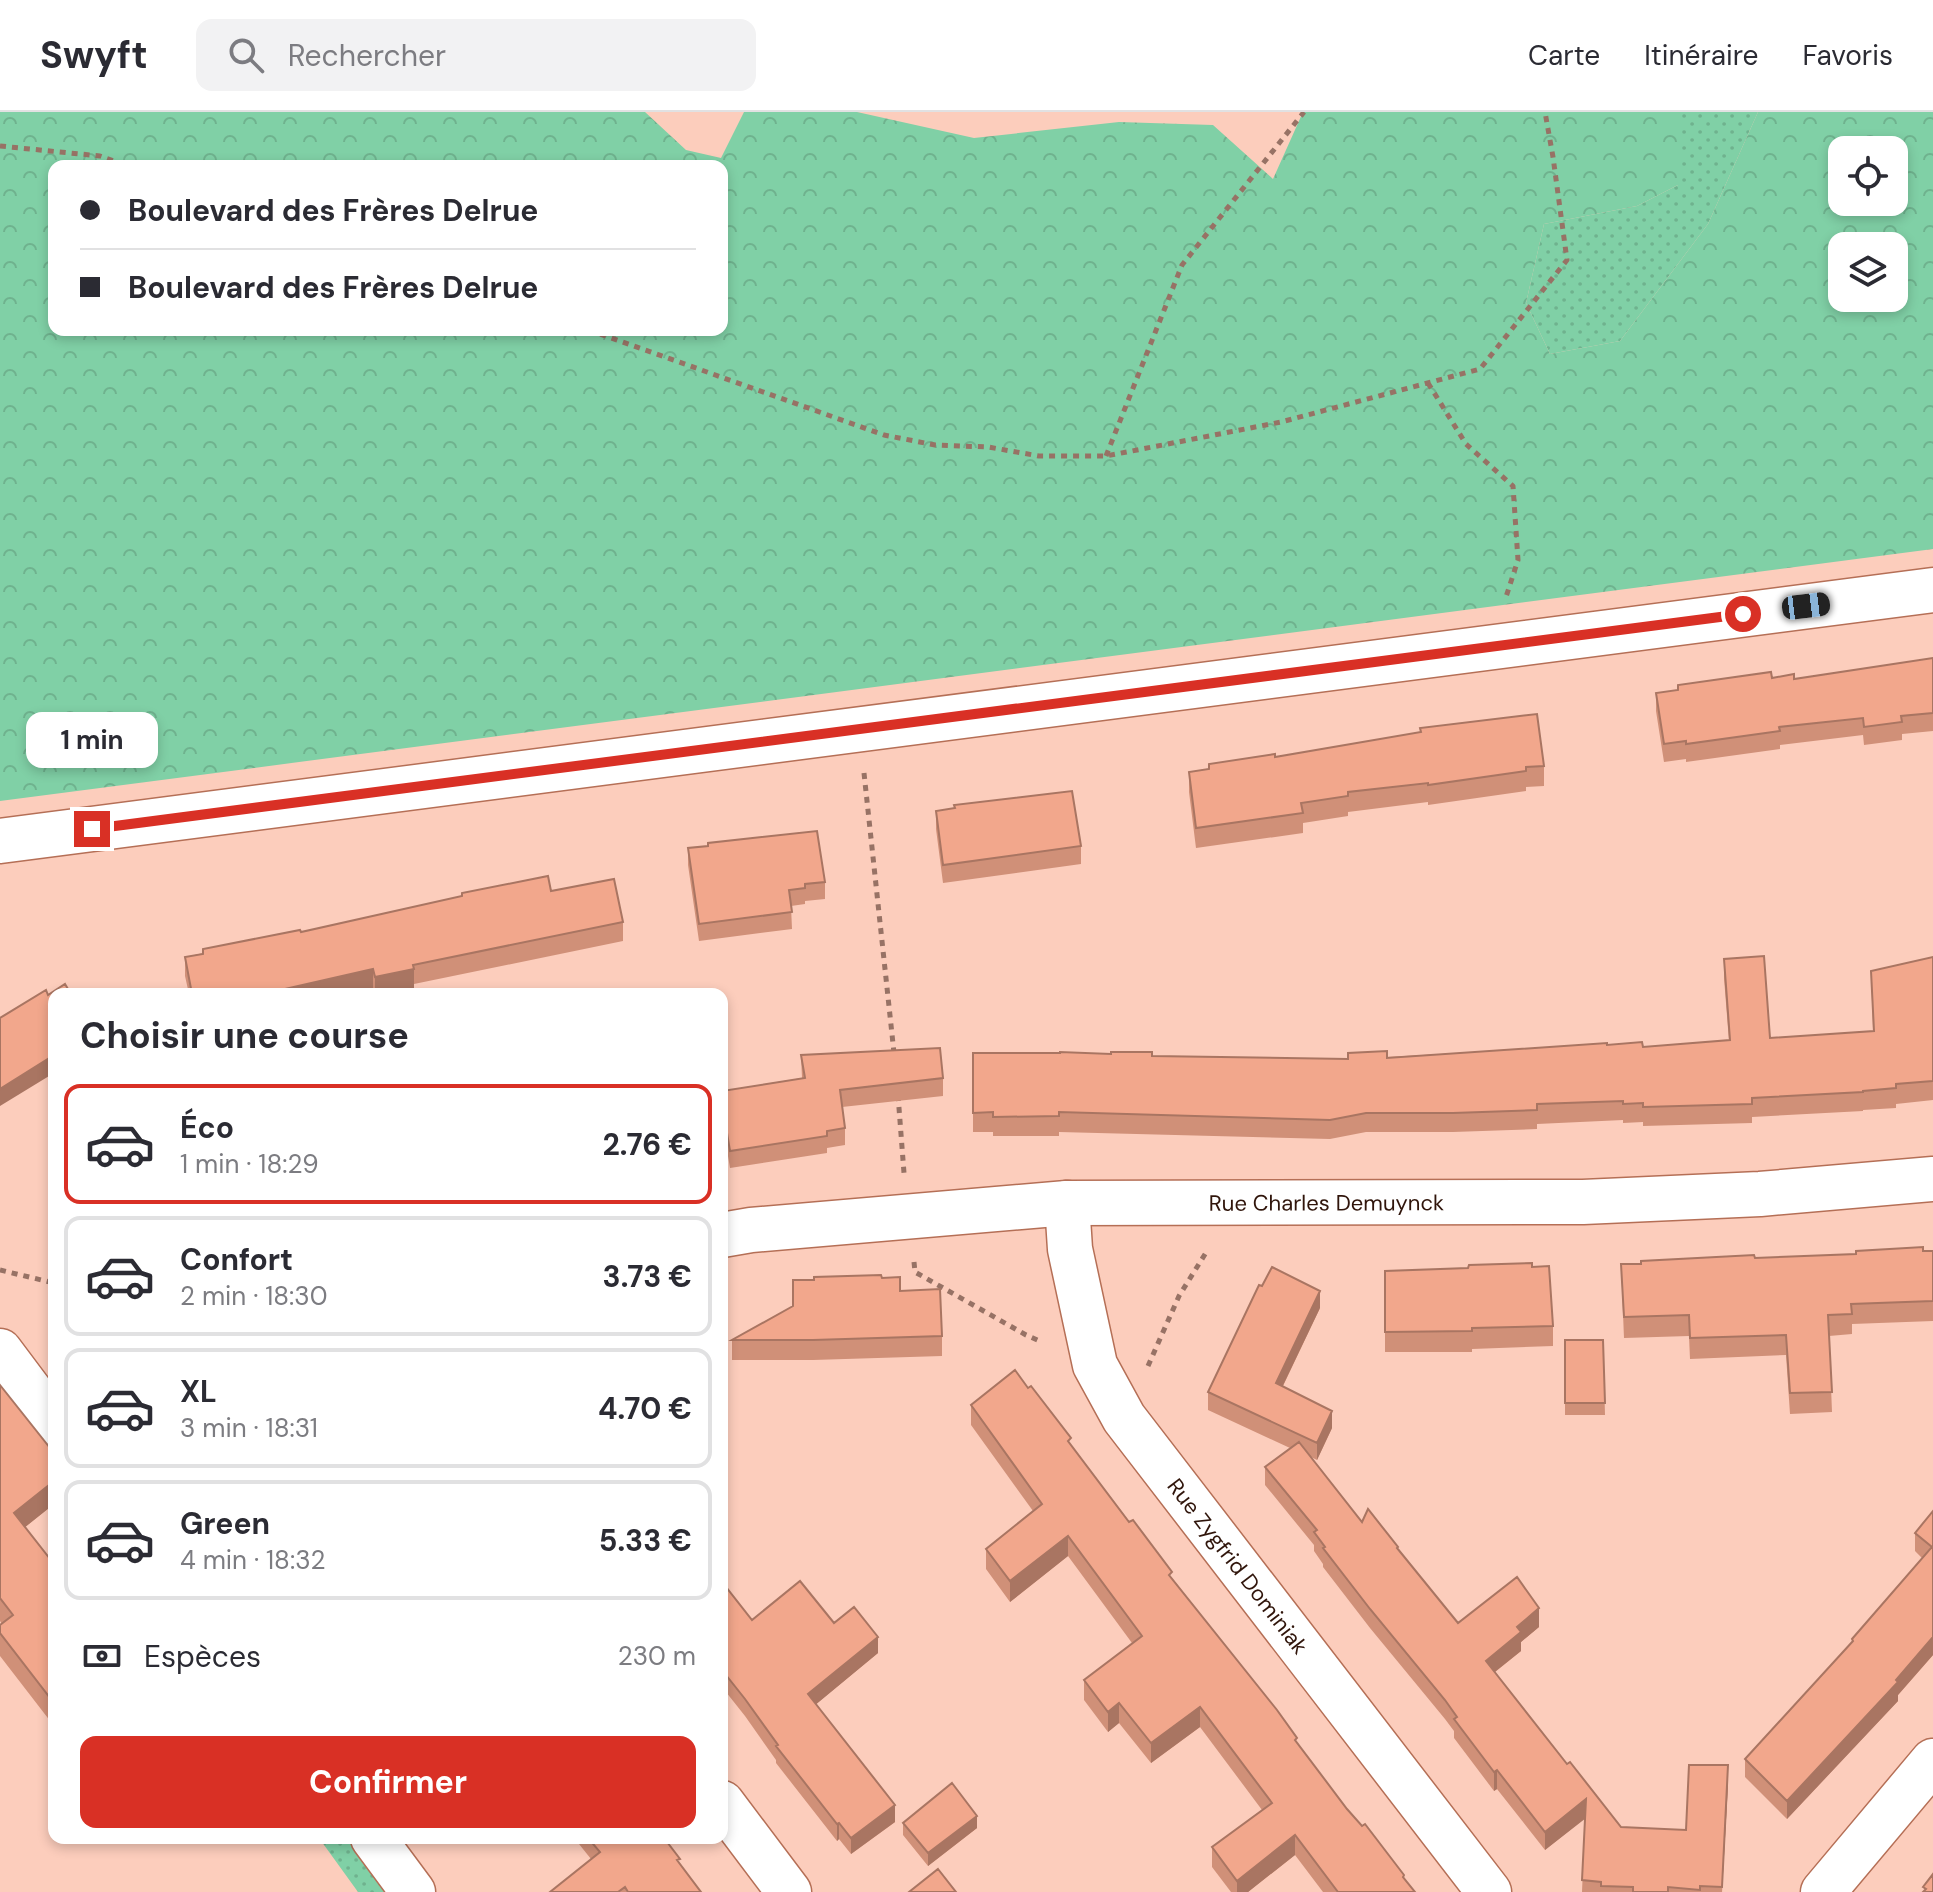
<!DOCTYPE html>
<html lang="fr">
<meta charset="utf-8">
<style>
body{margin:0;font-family:"DM Sans",sans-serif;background:#f2f2f3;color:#2b2b33;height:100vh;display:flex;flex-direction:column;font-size:30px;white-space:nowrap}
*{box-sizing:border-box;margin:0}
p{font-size:26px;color:#7c7c81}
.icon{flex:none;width:44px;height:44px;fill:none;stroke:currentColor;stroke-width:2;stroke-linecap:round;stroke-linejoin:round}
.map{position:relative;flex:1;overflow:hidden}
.panel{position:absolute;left:48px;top:876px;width:680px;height:856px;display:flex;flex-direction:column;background:#fff;border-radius:16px;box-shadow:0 4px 12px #0003}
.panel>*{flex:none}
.banner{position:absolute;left:48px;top:48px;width:680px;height:176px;border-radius:16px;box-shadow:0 4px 12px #0003;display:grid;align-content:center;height:176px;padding:0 32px;background:#fff}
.controls{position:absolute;left:1828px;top:24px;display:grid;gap:16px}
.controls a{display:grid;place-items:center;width:80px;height:80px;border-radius:16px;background:#fff;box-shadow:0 4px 12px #0003;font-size:40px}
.end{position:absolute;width:36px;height:36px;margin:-18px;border:10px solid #d93025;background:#fff;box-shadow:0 0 0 4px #fff}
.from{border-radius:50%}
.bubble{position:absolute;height:56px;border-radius:16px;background:#fff;box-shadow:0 4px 12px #0003;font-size:26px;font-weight:700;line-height:56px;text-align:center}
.car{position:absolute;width:24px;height:48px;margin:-24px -12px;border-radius:10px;box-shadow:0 0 6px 2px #0007;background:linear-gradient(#222 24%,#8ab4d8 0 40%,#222 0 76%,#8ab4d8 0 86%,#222 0)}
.banner b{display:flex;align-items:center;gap:28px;height:76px;font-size:30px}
.banner b+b{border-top:2px solid #e1e1e2}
.banner i{width:20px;height:20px;background:#2b2b33}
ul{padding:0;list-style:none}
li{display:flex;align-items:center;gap:24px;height:120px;margin:0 16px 12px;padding:0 16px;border:4px solid #e1e1e2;border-radius:16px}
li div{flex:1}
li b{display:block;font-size:30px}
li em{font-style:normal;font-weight:700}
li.current{border-color:#d93025}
li>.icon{width:72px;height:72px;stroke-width:1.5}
h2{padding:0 32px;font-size:36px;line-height:96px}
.pay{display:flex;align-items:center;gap:20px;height:88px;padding:0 32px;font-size:30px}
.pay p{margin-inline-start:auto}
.primary-button{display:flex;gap:16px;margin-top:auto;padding:16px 32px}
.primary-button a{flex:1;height:92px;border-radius:16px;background:#d93025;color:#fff;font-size:32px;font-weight:700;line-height:92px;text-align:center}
header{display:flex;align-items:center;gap:48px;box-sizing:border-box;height:112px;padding:0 40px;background:#fff;border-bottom:2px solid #e1e1e2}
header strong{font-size:38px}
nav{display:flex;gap:44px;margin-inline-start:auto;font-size:28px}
.search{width:560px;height:72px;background:#f2f2f3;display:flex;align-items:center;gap:20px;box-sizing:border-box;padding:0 28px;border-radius:16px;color:#7c7c81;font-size:30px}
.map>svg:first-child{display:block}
</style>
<header>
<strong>Swyft</strong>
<div class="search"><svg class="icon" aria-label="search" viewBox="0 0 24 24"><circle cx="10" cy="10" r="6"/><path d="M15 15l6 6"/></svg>Rechercher</div>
<nav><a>Carte</a><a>Itinéraire</a><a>Favoris</a></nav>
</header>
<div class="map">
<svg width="1933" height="1780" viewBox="0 0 1933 1780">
<defs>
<pattern id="grass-dots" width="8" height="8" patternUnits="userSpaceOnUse" patternTransform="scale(2)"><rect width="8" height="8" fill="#80d0a6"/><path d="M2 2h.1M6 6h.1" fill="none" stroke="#6fb28e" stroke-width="1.8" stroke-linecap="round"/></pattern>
<pattern id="forest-crowns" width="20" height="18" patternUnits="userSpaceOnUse" patternTransform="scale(2)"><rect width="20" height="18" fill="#80d0a6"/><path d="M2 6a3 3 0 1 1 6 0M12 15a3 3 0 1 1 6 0" fill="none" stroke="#6fb28e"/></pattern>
</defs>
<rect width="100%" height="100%" fill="#fccdbc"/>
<path fill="url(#grass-dots)" d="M1678,0H1758L1708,112L1620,229L1550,242L1526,191L1544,112L1637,94L1678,73Z
M319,1726H350L390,1780H358Z"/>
<path fill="url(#forest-crowns)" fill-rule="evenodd" d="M0,0H645L686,38L721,46L744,0H857L974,26L1119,10L1213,13L1273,67L1303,0H1678V73L1637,94L1544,112L1526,191L1550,242L1620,229L1708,112L1758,0H1933V437L0,689ZM1842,38H1894V90H1842ZM54,54H722V218H54ZM1842,134H1894V186H1842Z"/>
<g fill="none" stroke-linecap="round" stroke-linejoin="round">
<g stroke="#b56f56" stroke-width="47">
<g id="street">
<path d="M0,729L1933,478"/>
<path id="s1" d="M1067,1091L1070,1137L1095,1253L1124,1306L1489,1780"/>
<path id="s2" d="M722,1123L751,1118L1067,1091L1583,1090L1760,1082L1933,1067"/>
<path d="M0,1239L54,1311"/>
<path d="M722,1691L789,1780"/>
<path d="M373,1726L413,1780"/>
<path d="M1823,1780L1933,1649"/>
</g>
</g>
<path stroke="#977265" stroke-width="5" stroke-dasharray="6 6" stroke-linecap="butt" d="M0,34L100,44L128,54
M589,218L884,323L935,333L988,335L1039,344H1106L1281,310L1480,257L1567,148L1553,45L1545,0
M1428,271L1466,332L1513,374L1518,448L1505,488
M1106,344L1182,153L1304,0
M864,661L894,941
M898,983L904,1061
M914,1150L915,1160L1026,1223L1042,1230
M0,1158L54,1171
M1148,1254L1179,1184L1207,1139"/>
<use href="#street" stroke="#fff" stroke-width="44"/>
</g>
<path fill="#d09078" d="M1933,546V619L1902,622V628L1864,633L1863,623L1780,633V637L1686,650V647L1664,650L1656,599V581L1772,566L1794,567Z
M1275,645L1544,654V674L1526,675V679L1428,693V690L1348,700V704L1303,711V721L1196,736L1189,680V660Z
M936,699L1081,734V752L943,771L936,717Z
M688,736L825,770V787L805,789V792L791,794L792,817L699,829L688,753Z
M551,779L623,810V829L414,872V876L384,882H374L373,876L347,882H189L185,864V845L301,820Z
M1933,845V988L1896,992V996L1863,998V999L1752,1005V1011L1643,1014V1010L1623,1011V1008L1537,1012V1017L1453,1020H1366L1330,1027L1059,1020V1024H993V1020H973V941L1348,947L1607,933L1643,935L1729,929L1724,866V847L1770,926L1873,919L1871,859Z
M801,943L943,966V984L842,995L845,1016V1033L827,1036V1041L730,1056L722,1008V979L802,966Z
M1933,1139V1209L1852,1212V1222L1829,1224L1832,1300L1790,1302L1786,1243L1690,1247L1689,1224L1624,1226L1621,1152Z
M1532,1155L1553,1214V1234L1472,1237V1240H1385V1159Z
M882,1166L900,1179L942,1224V1244L813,1248H732V1228Z
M1320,1196L1283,1274L1332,1316L1317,1348L1311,1345L1362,1410L1398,1437L1458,1511L1539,1515L1521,1530V1539L1495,1560L1567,1652L1621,1715L1686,1718L1728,1672L1722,1780H1582L1585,1706L1545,1738L1497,1677L1494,1679L1454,1626V1619L1445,1607L1370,1516L1323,1455V1452L1314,1439V1433L1265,1373V1355L1290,1336L1208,1298V1280Z
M1565,1228H1603L1605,1303H1565Z
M0,1273L54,1341V1392L25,1415L54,1452V1614L0,1544V1513L2,1512L0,1509Z
M1028,1276L1347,1697L1415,1780H1323L1295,1743L1248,1780H1231L1212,1755V1735L1262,1698L1200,1615L1151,1651L1119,1611L1108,1620L1084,1588V1568L1132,1531L1068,1444L1010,1490L986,1457V1437L1033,1399L971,1313V1293Z
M1933,1399V1543L1898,1583V1589L1787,1707L1745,1665V1647L1852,1531V1527L1922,1446L1915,1439V1421Z
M722,1470L752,1508L834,1511L878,1541L816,1592L895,1710L851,1742L839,1727L837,1729L776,1651V1648L745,1604L722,1575Z
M903,1711L977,1716L928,1754L903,1723Z
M579,1726H664L680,1752L701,1780H550L591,1747L579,1732Z"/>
<path fill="#a97562" d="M373,857V876L347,882H263Z
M414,857V876L384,882H375V865Z
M54,943V961L0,994V977Z
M1320,1179V1196L1276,1288V1271Z
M1332,1299V1316L1317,1348V1331Z
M54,1369V1392L14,1424V1401Z
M1068,1424V1444L1010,1490V1469Z
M1539,1496V1515L1521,1530V1539L1486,1567V1549L1517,1515Z
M878,1525V1541L808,1599V1582Z
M1933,1525V1543L1898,1583V1589L1787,1707V1689Z
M1119,1591V1611L1108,1620V1600Z
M1200,1595V1615L1151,1651V1631Z
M1728,1653V1672L1722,1780Z
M1497,1658V1677L1494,1679V1660Z
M1586,1687V1706L1545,1738V1720Z
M895,1693V1710L851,1742V1726Z
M977,1704V1716L928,1754V1741Z
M839,1711V1727L837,1729V1712Z
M1295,1723V1743L1248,1780H1237V1769Z"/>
<path fill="#f2a78c" stroke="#a97562" stroke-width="2" d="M1933,546V601L1901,604L1902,610L1864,615L1863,606L1779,615L1780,619L1686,632V629L1664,632L1656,581L1678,578V573L1771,560L1772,566L1794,562V567Z
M1537,602L1544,654L1526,655V659L1428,673V671L1348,680V684L1301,691L1303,701L1196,716L1189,660L1209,657V652L1275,642V645L1421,620L1420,616Z
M1072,679L1081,734L943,753L936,699L955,696L954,693Z
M817,719L825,770L805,772V776L789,778L792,800L699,812L688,736L708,734V731Z
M548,764L551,779L614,767L623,810L413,853L414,857L375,865L373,857L263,882H192L185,845L203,842V837L300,818L301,820L462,784V781Z
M1764,844L1770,926L1874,919L1871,859L1933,845V969L1896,972V976L1863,979V980L1752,986V992L1643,995V991L1623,992V989L1537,992V998L1453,1001H1366L1330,1008L1059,1000V1004L993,1005V1000L973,1001V941H1060V940L1111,942V940H1152V944L1348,947V941L1387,939V946L1607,931V933L1642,930L1643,935L1730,928L1724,847Z
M65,872L71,882H54V943L0,977V906L46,878L48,883Z
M940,936L943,966L840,978L845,1016L827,1019V1024L730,1039L722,991V979L805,966L801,943Z
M1923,1135V1139H1933V1189L1851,1192L1852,1202L1828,1203L1832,1280L1790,1281L1786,1223L1690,1226L1689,1203L1624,1205L1621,1152H1641V1149L1754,1143L1755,1146L1856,1142V1139Z
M1532,1151V1155L1549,1154L1553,1214L1472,1216V1219L1385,1220V1159L1468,1156L1469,1153Z
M1272,1155L1320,1179L1276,1271L1332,1299L1317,1331L1208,1280L1259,1173L1262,1174Z
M881,1163L882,1166L900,1165V1179L940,1177L942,1224L813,1228H732L793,1194V1168H814V1165Z
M1565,1228H1603L1605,1291H1565Z
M1015,1258L1028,1276L1031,1274L1071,1326L1068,1329L1129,1410L1133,1408L1172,1460L1169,1463L1277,1598L1297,1626L1295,1628L1347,1697L1362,1714L1365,1712L1404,1763L1403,1765L1415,1780H1338L1295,1723L1237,1769L1212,1735L1272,1691L1200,1595L1151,1631L1119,1591L1108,1600L1084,1568L1142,1524L1068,1424L1010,1469L986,1437L1042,1392L971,1293Z
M0,1273L54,1341V1369L14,1401L54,1452V1591L0,1521V1513L13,1503L0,1486Z
M1299,1330L1362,1410L1368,1397L1398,1435L1397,1436L1458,1511L1517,1465L1539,1496L1517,1515L1521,1520L1486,1549L1567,1652L1570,1650L1621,1715L1686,1718L1689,1653H1728L1722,1775L1700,1774V1778L1668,1775V1780H1633V1775L1601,1774V1770L1582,1768L1586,1687L1545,1720L1497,1658L1494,1660L1454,1607L1457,1605L1445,1588L1370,1497L1323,1436L1325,1435L1314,1420L1317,1418L1265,1355Z
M1933,1399V1525L1896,1568L1898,1570L1787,1689L1745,1647L1853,1529L1852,1527L1932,1435L1915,1421Z
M800,1469L834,1511L854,1495L878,1525L808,1582L895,1693L851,1726L839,1711L837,1712L776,1634L778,1633L745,1587L722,1558V1470L752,1508Z
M952,1671L977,1704L928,1741L903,1711Z
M588,1726H664L680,1747L677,1748L701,1780H628L625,1775L618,1780H550L600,1740Z
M938,1757L956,1780H909Z
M1933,1762V1780H1923L1926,1777L1923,1775Z"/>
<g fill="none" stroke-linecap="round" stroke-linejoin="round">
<path stroke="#d93025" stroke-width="10" d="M92,717L1743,502"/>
</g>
<g text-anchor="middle" stroke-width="8" stroke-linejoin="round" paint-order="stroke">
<g font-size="22" fill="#30150b" stroke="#feded3">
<text dy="8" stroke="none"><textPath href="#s2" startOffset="606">Rue Charles Demuynck</textPath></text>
<text dy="8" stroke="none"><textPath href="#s1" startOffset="412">Rue Zygfrid Dominiak</textPath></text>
</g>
</g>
</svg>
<div class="controls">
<a><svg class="icon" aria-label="locate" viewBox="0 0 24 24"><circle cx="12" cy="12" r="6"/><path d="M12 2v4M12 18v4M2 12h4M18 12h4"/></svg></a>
<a><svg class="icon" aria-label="layers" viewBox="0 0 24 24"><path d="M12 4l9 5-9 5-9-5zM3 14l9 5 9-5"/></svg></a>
</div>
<i class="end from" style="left:1743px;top:502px"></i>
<i class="end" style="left:92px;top:717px"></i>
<div class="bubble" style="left:26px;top:600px;width:132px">1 min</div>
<i class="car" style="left:1806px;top:494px;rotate:83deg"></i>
<div class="banner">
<b><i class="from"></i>Boulevard des Frères Delrue</b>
<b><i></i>Boulevard des Frères Delrue</b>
</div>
<section class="panel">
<h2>Choisir une course</h2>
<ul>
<li class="current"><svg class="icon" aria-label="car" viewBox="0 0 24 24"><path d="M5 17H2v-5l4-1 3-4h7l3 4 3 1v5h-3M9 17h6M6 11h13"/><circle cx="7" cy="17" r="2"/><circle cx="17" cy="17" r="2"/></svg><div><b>Éco</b><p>1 min · 18:29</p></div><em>2.76 €</em></li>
<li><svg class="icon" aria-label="car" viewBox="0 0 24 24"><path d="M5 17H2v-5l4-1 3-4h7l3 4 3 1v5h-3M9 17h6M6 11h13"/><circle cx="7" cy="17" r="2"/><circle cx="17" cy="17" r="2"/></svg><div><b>Confort</b><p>2 min · 18:30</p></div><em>3.73 €</em></li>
<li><svg class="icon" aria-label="car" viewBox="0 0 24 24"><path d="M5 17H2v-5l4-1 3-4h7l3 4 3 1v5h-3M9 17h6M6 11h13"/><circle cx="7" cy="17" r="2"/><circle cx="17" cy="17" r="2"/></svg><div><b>XL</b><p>3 min · 18:31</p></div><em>4.70 €</em></li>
<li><svg class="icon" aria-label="car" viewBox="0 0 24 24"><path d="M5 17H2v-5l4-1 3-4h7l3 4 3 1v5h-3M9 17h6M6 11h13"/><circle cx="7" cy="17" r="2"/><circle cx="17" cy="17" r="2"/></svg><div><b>Green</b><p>4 min · 18:32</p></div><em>5.33 €</em></li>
</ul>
<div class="pay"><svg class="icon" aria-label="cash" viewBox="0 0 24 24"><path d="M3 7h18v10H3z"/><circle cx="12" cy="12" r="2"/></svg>Espèces<p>230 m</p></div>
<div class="primary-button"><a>Confirmer</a></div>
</section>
</div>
